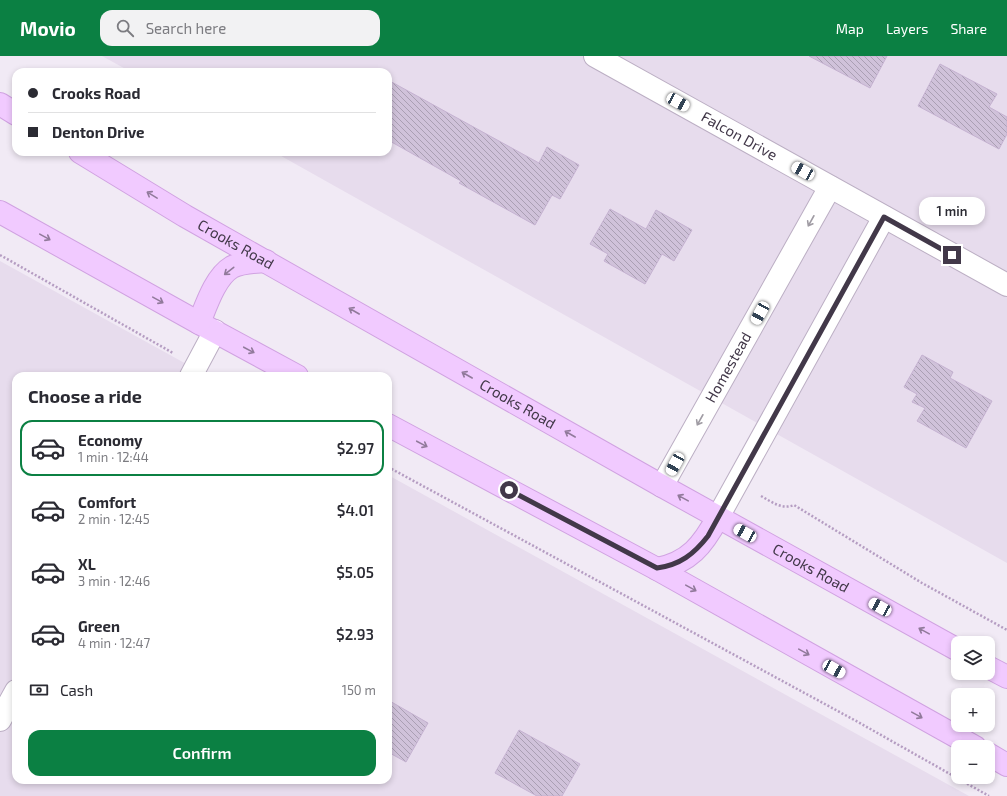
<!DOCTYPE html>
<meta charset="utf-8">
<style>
body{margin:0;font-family:"Exo 2",sans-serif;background:#f2f2f3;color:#2b2b33;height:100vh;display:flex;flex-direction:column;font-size:15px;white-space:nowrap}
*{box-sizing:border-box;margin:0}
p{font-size:13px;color:#7c7c81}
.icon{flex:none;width:22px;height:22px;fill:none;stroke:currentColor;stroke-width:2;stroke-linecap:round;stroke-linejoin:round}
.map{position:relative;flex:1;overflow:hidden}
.panel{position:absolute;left:12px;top:316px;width:380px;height:412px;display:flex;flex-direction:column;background:#fff;border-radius:12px;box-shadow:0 2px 6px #0003}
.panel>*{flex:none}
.banner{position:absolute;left:12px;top:12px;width:380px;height:88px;border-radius:12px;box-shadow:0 2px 6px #0003;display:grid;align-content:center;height:88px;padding:0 16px;background:#fff}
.controls{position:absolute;left:951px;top:580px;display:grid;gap:8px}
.controls a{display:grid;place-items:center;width:44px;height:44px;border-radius:8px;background:#fff;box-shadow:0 2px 6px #0003;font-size:20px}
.end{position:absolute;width:18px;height:18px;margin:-9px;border:5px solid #423849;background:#fff;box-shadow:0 0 0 2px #fff}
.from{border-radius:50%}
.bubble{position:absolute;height:28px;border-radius:12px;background:#fff;box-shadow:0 2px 6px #0003;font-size:13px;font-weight:600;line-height:28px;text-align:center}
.car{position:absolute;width:12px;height:24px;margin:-12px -6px;border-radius:5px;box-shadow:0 0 3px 1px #0007;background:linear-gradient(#fff 24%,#345 0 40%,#fff 0 76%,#345 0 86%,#fff 0)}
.banner b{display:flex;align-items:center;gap:14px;height:38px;font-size:15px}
.banner b+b{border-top:1px solid #e1e1e2}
.banner i{width:10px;height:10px;background:#2b2b33}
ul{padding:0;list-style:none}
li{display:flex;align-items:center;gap:12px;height:56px;margin:0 8px 6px;padding:0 8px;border:2px solid transparent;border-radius:12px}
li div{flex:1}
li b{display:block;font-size:15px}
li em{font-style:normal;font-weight:600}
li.selected{border-color:#0b8043}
li>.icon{width:36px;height:36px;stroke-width:1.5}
h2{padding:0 16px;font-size:18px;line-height:48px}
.pay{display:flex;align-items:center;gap:10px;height:44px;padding:0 16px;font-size:15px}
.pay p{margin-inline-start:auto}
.cta{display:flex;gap:8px;margin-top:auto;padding:8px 16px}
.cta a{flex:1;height:46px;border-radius:12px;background:#0b8043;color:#fff;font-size:16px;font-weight:600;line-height:46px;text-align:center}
header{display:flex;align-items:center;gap:24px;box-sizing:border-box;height:56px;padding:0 20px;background:#0b8043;color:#fff}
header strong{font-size:19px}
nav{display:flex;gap:22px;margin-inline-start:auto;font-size:14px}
.search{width:280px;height:36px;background:#f2f2f3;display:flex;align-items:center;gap:10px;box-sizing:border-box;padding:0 14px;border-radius:12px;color:#7c7c81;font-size:15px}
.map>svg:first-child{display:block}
</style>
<header>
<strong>Movio</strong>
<div class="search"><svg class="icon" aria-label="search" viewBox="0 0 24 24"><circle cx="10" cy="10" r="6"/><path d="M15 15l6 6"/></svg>Search here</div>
<nav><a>Map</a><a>Layers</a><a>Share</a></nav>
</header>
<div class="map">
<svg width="1007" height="740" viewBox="0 0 1007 740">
<defs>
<pattern id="building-back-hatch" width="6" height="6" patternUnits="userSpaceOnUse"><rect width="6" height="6" fill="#d0c2da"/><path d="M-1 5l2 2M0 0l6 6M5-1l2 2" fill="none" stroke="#aa9fb3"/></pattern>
</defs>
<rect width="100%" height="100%" fill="#f1eaf5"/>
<path fill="#e7dced" d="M102,0H1007V507L274,96H388V16H131Z
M0,205L208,320H16V724H388V419L969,740H0Z"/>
<path fill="url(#building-back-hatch)" stroke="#c5b2d1" d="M809,0H887L870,32Z
M940,8L997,38L989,51L1007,61V78L999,93L918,50Z
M388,24L539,107L547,91L579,109L560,143L552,139L535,169L459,127L461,125L388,84Z
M610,153L646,173L656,154L692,174L674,205L662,198L645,228L604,205L608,198L590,188Z
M922,299L953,316L950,322L992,345L966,392L917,365L925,352L912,346L917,338L904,331Z
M388,644L428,667L406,706L388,696Z
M519,674L580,708L562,740H537L495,717Z"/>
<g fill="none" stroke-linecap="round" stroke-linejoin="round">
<g stroke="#bcafc4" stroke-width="24">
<g id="minor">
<path id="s1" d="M595,0L1007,229"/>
<path d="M191,320L215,275"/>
<path id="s2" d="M662,430L830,131"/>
<path d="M718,461L884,161"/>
<path d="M0,664L16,635"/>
</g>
</g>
<g stroke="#d0a2e1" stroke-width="24">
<g id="secondary">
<path d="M0,48L16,58"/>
<path id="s3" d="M80,96L185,160L662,430L958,594"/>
<path d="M0,156L199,267L297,320"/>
<path d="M199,267C206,250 215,221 232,211C242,206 255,206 266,205"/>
<path d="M388,369L657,513L975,691"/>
<path d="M657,513C689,507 703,489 718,461"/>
<path d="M988,611L1007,621"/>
<path d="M988,698L1007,709"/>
</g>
</g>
<path stroke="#b59dc2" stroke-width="2.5" stroke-dasharray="2 2" stroke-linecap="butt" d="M0,199L173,297
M388,411L858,666L989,740
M761,440C772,446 782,454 794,449L922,527L1007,574"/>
<use href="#minor" stroke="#fff" stroke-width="22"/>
<use href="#secondary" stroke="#f1caff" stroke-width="22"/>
</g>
<defs><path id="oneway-shaft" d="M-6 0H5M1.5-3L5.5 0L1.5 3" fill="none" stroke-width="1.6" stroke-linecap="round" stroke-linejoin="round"/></defs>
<g stroke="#917a9b">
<use href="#oneway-shaft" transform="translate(152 139) rotate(-149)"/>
<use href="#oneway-shaft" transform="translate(45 181) rotate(29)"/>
<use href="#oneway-shaft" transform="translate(229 215) rotate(142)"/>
<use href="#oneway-shaft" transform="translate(158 244) rotate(29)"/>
<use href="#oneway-shaft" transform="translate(354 255) rotate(-150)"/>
<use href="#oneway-shaft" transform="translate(249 294) rotate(28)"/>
<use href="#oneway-shaft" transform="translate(467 319) rotate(-150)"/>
<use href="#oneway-shaft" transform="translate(570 378) rotate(-150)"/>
<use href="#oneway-shaft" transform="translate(422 388) rotate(28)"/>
<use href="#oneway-shaft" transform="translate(683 442) rotate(-151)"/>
<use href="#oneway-shaft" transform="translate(691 532) rotate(29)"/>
<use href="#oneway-shaft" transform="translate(924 575) rotate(-151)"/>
<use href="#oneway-shaft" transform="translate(804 596) rotate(29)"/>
<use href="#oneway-shaft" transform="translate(917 659) rotate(29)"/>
</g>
<g stroke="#a09ca4">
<use href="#oneway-shaft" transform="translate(811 165) rotate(119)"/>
<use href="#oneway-shaft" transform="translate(700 364) rotate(119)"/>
</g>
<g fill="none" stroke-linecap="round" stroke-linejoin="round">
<path stroke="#423849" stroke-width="5" d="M509,434L657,512C680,509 694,498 708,480L884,161L952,199"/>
</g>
<g text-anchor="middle" stroke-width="4" stroke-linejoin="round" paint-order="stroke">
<g font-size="15" fill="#423849" stroke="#fff">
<text dy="5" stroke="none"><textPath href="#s1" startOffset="165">Falcon Drive</textPath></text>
<text dy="5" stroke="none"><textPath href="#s3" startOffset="181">Crooks Road</textPath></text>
<text dy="5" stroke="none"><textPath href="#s2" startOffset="136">Homestead</textPath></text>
<text dy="5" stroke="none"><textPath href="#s3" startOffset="505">Crooks Road</textPath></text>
<text dy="5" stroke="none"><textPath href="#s3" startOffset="841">Crooks Road</textPath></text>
</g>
</g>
</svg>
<div class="controls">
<a><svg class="icon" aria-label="layers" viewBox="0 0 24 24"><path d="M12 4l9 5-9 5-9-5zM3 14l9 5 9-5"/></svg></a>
<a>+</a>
<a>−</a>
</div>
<i class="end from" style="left:509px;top:434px"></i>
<i class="end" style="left:952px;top:199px"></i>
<div class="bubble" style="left:919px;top:141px;width:66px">1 min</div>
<i class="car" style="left:678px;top:46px;rotate:119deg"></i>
<i class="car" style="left:803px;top:115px;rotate:299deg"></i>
<i class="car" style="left:760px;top:257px;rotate:209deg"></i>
<i class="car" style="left:675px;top:408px;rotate:209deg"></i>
<i class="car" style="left:745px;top:477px;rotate:299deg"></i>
<i class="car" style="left:880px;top:551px;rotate:299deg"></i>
<i class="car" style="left:834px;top:613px;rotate:119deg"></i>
<div class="banner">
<b><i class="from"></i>Crooks Road</b>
<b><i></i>Denton Drive</b>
</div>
<section class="panel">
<h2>Choose a ride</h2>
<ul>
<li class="selected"><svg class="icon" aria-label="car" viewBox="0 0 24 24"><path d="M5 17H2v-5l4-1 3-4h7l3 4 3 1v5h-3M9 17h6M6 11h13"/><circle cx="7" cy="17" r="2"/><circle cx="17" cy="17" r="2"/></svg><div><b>Economy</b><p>1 min · 12:44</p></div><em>$2.97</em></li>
<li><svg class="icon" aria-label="car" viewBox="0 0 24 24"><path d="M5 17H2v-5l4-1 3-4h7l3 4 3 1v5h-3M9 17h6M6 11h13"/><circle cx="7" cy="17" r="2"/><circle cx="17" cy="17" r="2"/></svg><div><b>Comfort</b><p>2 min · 12:45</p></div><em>$4.01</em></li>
<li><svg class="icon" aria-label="car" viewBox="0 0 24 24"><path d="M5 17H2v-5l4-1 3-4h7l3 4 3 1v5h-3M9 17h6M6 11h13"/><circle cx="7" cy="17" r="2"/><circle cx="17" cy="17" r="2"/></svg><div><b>XL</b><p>3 min · 12:46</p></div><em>$5.05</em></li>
<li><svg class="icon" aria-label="car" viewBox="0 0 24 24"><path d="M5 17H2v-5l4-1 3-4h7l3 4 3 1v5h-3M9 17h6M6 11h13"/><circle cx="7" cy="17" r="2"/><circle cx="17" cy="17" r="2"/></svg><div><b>Green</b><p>4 min · 12:47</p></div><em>$2.93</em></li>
</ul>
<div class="pay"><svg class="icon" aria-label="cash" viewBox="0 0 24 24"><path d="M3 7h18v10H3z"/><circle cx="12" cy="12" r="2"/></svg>Cash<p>150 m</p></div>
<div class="cta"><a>Confirm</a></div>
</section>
</div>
